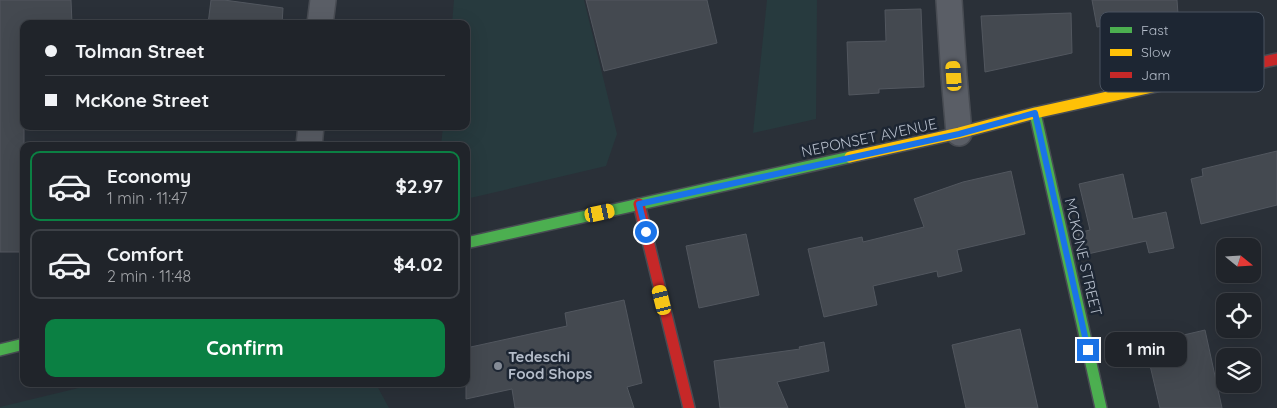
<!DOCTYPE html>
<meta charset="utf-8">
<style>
body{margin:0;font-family:Quicksand,sans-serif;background:#282c32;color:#f1f3f6;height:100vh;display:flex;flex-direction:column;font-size:19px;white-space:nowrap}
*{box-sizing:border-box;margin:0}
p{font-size:16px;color:#a2a4a8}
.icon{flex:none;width:28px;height:28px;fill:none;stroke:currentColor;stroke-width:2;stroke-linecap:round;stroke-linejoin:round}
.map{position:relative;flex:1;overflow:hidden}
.side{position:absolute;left:20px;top:142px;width:450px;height:245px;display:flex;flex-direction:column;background:#20242a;border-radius:10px;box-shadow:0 5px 20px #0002,0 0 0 1px #3d4147}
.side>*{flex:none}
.hud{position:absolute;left:20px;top:20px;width:450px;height:110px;border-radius:10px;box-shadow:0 5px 20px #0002,0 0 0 1px #3d4147;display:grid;align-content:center;height:110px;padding:0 25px;background:#20242a}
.needle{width:32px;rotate:108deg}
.fabs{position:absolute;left:1216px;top:238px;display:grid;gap:10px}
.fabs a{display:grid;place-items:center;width:45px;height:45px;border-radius:10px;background:#20242a;box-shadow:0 5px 20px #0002,0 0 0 1px #3d4147;font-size:25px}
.end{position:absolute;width:22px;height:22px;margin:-11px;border:6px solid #1a73e8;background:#fff;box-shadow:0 0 0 2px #fff}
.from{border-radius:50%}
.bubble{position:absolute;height:35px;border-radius:10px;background:#20242a;box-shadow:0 5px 20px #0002,0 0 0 1px #3d4147;font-size:16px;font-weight:700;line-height:35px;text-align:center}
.car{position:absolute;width:15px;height:30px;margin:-15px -8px;border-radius:6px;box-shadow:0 0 4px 1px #0007;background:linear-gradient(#f5c518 24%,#345 0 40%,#f5c518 0 76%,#345 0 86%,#f5c518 0)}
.hud b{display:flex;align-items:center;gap:18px;height:48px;font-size:19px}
.hud b+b{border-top:1px solid #3d4147}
.hud i{width:12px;height:12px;background:#f1f3f6}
ul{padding:9px 0 0;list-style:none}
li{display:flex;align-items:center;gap:15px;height:70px;margin:0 10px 8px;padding:0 15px;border:2px solid #3d4147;border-radius:10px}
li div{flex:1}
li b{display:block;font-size:19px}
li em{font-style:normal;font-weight:700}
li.current{border-color:#0b8043}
li>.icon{width:45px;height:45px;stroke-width:1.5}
.action{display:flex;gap:10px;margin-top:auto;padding:10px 25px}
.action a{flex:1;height:58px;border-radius:10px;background:#0b8043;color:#fff;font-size:20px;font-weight:700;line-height:58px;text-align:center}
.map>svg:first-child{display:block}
</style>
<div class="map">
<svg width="1277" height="408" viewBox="0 0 1277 408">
<rect width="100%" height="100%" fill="#2a3038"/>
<path fill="#273a3e" d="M454,0H584L617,134L606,166L466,199V146H441L443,126H466V24H452Z
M767,0H817L816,119L753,133Z
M95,384H376L389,408H0V407Z"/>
<path fill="#444950" stroke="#52575f" d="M0,0H71L72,24H24V252H0Z
M211,0H224L283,8L282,24H208Z
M586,0H707L717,43L604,71Z
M1092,0H1177L1178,14L1097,27Z
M921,9L924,87L879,89V93L849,95L847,42L886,41L885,10Z
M1071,13L1072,53L985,72L981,16Z
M1277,151V205L1201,224L1191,179L1203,176L1202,169Z
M1011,171L1025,234L957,250L962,271L938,277L937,271L873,286L877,305L824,317L808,249L862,237L863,242L924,227L914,199L963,182Z
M1123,174L1133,219L1166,212L1174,248L1149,253L1146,241L1083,255L1078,233L1090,230L1079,184Z
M746,234L759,295L699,308L686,246Z
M624,300L642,383L627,387L634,408H515L512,389L466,399V348L567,326L565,313Z
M1020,329L1038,408H966L952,345Z
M1205,330L1222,408H1160L1145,344Z
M824,342L829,371L777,382L788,408H720L714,361L800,349L799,347Z"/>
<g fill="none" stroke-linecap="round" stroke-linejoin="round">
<g stroke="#484c53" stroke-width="28">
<path id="street" d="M949,0L954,76L959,133
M320,24L323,0
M309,146L311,126"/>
</g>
<g stroke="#484c53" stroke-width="14">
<path id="fast" d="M1035,113L1101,408
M466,243L850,157
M0,350L24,344"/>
</g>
<g stroke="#484c53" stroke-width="14">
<path id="slow" d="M850,157L959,133L1035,113L1193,78"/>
</g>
<g stroke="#484c53" stroke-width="14">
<path id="jam" d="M1193,78L1277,59
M639,204L689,408"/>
</g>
<use href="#street" stroke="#5a5e66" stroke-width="25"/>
<use href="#fast" stroke="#4caf50" stroke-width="11"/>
<use href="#slow" stroke="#ffc107" stroke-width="11"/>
<use href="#jam" stroke="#c62828" stroke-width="11"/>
</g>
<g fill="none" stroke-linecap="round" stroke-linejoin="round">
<path stroke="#1a73e8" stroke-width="6" d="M646,232L639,204L959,134L1035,113L1088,350"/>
</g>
<circle fill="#848b96" stroke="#1d2633" stroke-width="2" cx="498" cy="366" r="5"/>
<g text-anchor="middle" stroke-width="5" stroke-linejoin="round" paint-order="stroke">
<g font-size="15" fill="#b4bcc9" stroke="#1d2633">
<text transform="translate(869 138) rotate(-12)" y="5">NEPONSET AVENUE</text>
<text transform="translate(1083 257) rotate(77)" y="5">MCKONE STREET</text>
</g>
<g font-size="15" font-weight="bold" fill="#b4bcc9" stroke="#1d2633" text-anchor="start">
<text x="508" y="362">Tedeschi<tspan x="508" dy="17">Food Shops</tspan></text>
</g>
</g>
<rect x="1100" y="12" width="164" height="80" rx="8" fill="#1d2633" stroke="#4a5360" stroke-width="1"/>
<rect x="1110" y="27" width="22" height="6" fill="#4caf50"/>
<rect x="1110" y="49" width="22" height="7" fill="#ffc107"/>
<rect x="1110" y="72" width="22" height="6" fill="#c62828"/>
<g font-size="14" fill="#b4bcc9">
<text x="1141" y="35">Fast</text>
<text x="1141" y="57">Slow</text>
<text x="1141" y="80">Jam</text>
</g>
</svg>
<div class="fabs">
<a><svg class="needle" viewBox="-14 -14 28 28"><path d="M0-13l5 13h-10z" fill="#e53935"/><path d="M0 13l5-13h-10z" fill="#a2a4a8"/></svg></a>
<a><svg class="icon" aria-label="locate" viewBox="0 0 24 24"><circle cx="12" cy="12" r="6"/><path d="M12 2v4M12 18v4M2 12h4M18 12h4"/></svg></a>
<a><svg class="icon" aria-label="layers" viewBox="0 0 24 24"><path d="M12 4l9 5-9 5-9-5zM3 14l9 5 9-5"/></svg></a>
</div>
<i class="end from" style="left:646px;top:232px"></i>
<i class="end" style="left:1088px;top:350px"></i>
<div class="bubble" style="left:1105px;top:332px;width:82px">1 min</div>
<i class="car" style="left:954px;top:76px;rotate:356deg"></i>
<i class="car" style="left:600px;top:213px;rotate:78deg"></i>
<i class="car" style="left:662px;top:300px;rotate:346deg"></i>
<div class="hud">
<b><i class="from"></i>Tolman Street</b>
<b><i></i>McKone Street</b>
</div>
<section class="side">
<ul>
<li class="current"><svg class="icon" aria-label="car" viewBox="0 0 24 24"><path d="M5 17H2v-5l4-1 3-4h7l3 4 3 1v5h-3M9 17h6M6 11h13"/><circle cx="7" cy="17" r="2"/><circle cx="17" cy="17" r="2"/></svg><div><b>Economy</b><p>1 min · 11:47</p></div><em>$2.97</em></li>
<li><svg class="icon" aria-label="car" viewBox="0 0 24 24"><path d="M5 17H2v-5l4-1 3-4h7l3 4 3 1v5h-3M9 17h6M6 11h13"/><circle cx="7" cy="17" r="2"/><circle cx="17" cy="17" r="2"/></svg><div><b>Comfort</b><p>2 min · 11:48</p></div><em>$4.02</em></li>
</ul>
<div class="action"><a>Confirm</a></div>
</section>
</div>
